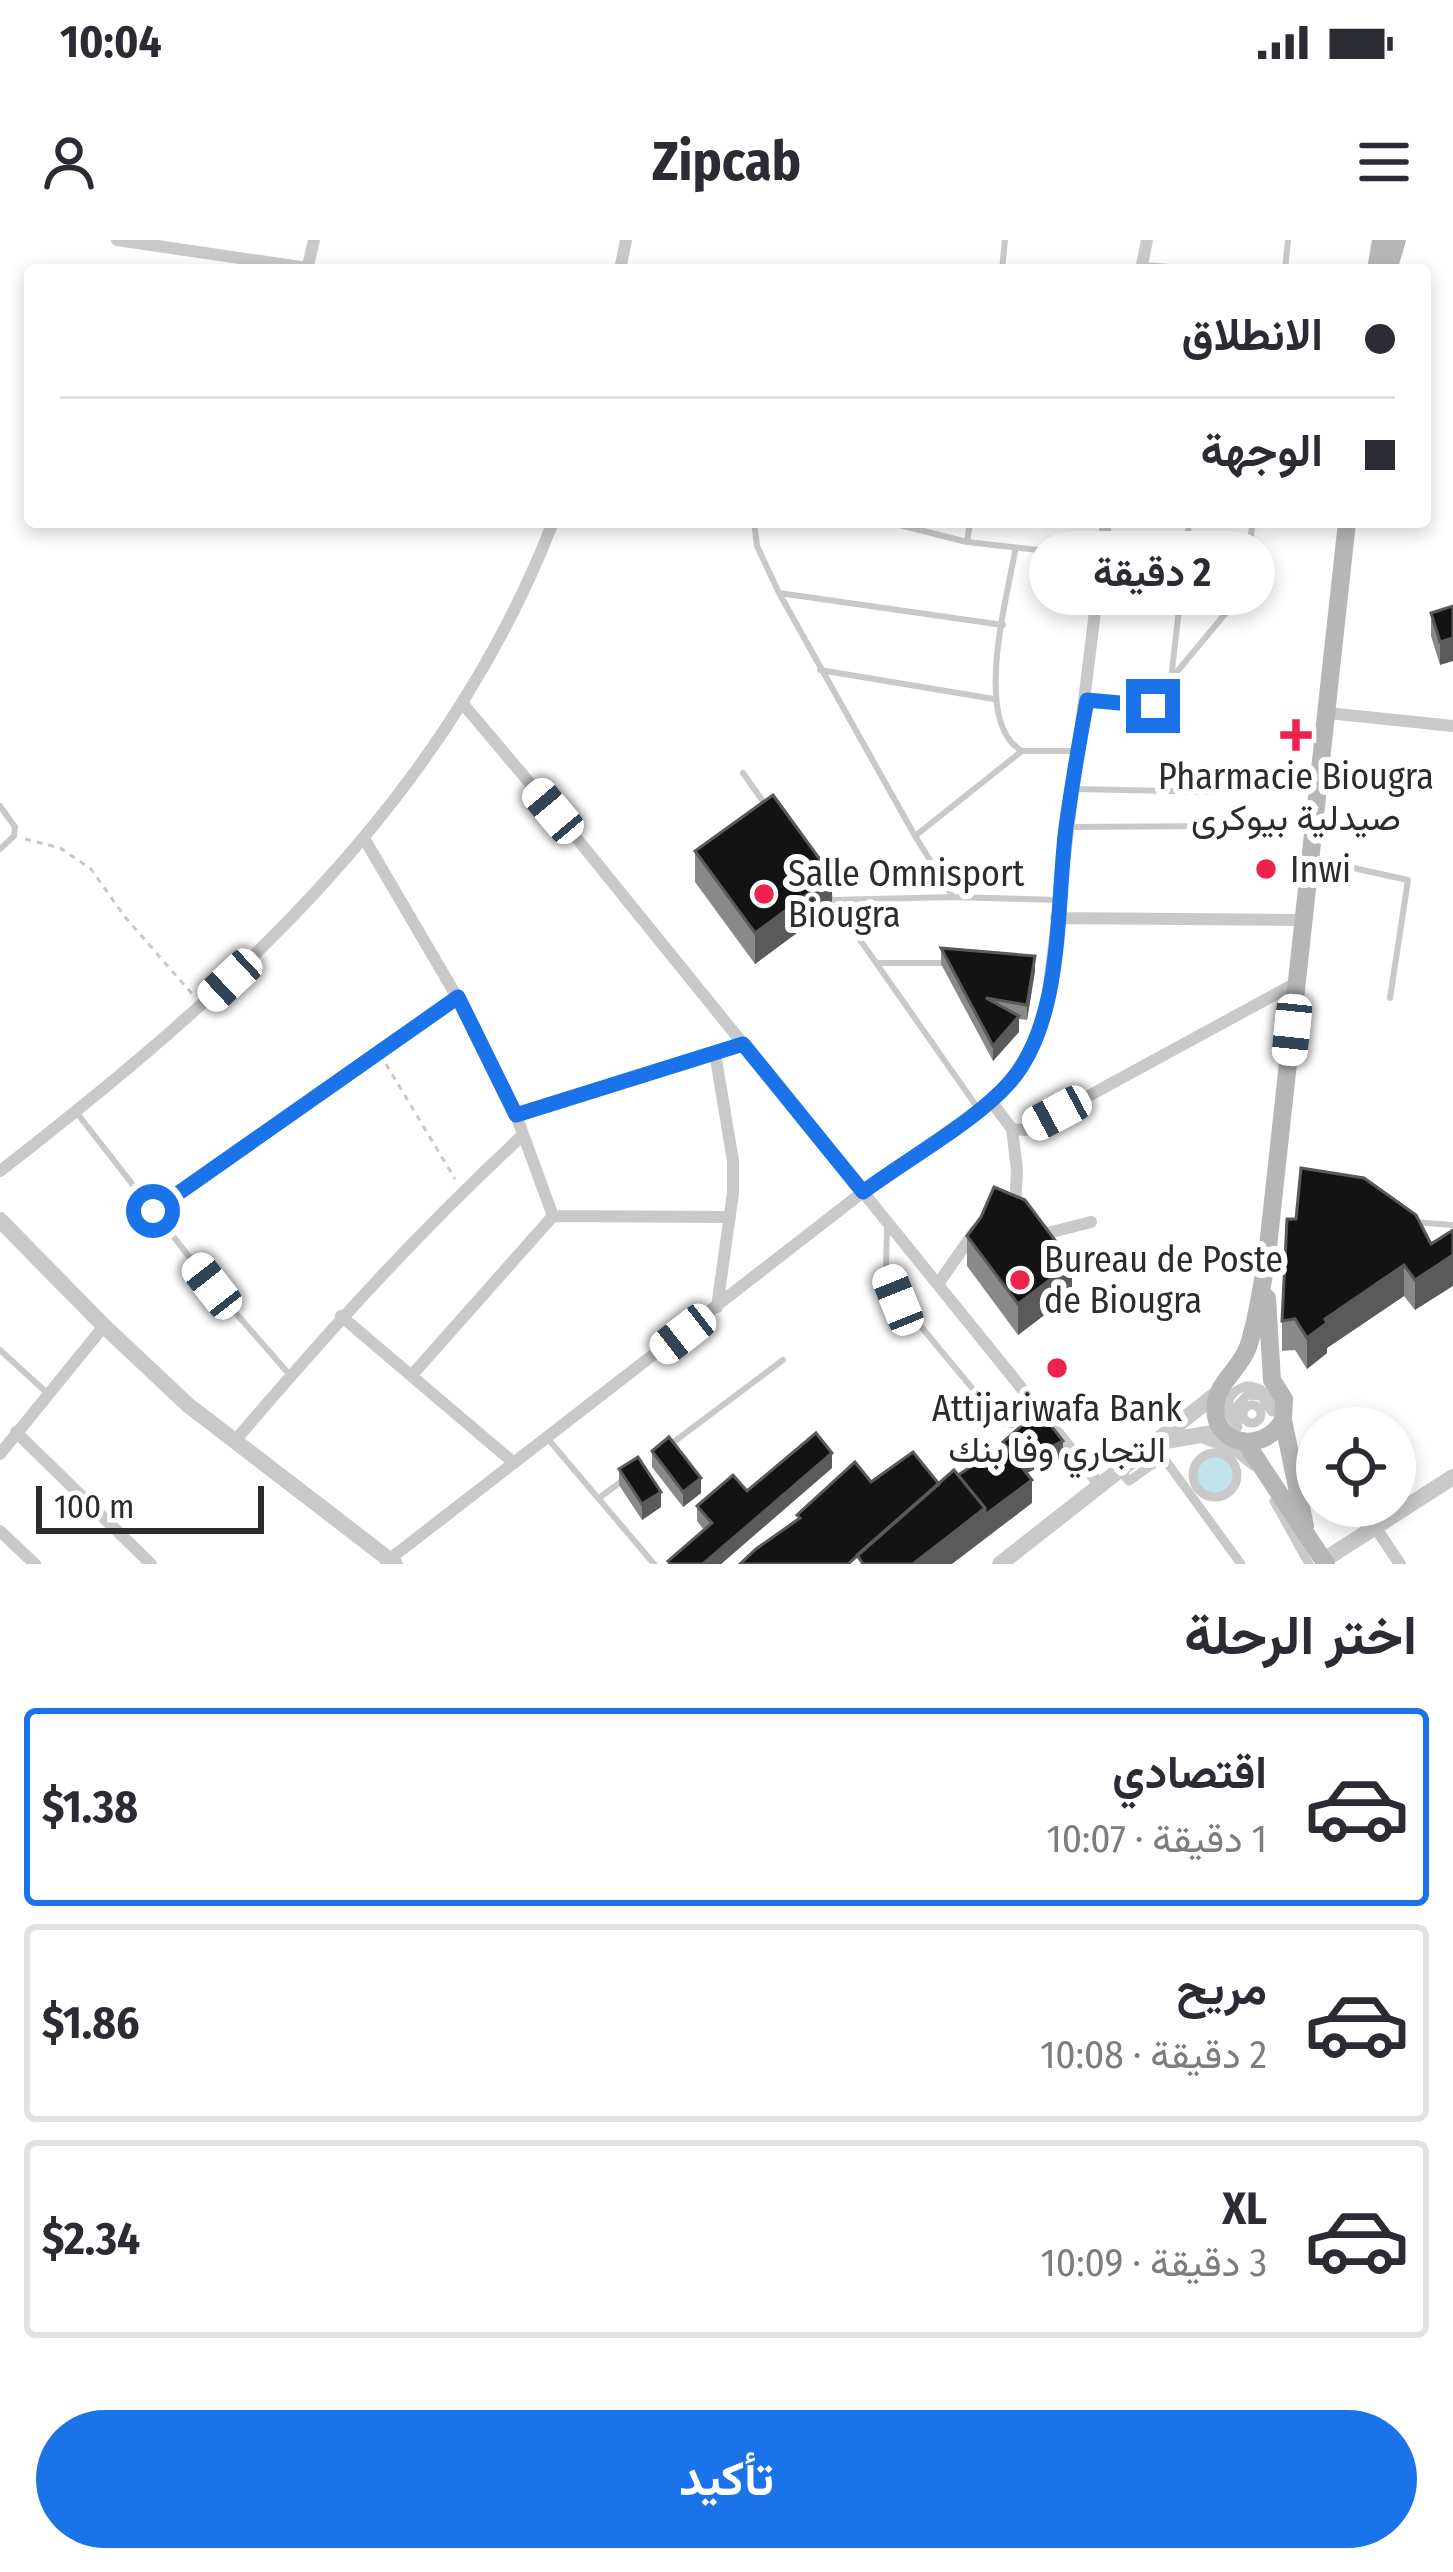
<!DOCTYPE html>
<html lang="ar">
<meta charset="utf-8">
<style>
body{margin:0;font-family:"Fira Sans Condensed",Vazirmatn,sans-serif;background:#f7f7f7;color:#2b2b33;direction:rtl;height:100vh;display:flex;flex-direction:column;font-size:45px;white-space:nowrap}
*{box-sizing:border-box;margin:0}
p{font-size:39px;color:#7c7c81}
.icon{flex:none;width:66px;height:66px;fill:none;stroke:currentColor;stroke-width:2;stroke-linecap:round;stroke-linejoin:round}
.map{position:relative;height:1324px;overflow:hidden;direction:ltr}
.panel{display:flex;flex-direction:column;background:#fff;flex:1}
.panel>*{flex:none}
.hud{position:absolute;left:24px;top:24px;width:1407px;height:264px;border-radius:12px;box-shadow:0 6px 18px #0003;direction:rtl;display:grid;align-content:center;height:264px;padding:0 36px;background:#fff}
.controls{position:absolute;left:1296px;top:1167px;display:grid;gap:24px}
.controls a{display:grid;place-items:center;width:120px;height:120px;border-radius:50%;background:#fff;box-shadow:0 6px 18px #0003;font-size:60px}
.scale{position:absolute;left:36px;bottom:30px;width:228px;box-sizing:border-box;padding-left:12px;border:6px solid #2c2c2c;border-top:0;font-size:33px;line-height:42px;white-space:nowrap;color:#2c2c2c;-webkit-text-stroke:9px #fff;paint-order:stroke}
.end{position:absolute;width:54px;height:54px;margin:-27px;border:15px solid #1a73e8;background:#fff;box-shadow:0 0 0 6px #fff}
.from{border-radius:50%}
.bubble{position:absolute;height:84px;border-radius:42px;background:#fff;box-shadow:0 6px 18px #0003;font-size:39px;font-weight:700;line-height:84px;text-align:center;direction:rtl}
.car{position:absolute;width:36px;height:72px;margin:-36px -18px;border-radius:15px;box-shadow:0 0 9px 3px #0007;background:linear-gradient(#fff 24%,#345 0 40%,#fff 0 76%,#345 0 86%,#fff 0)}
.hud b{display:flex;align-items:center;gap:42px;height:114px;font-size:45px}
.hud b+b{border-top:3px solid #e1e1e2}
.hud i{width:30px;height:30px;background:#2b2b33}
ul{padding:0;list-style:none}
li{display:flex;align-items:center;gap:36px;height:198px;margin:0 24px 18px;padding:0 12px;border:6px solid #e1e1e2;border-radius:12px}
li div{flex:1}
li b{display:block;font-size:45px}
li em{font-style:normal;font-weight:700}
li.current{border-color:#1a73e8}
li>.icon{width:108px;height:108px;stroke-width:1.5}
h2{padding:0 36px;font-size:54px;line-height:144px}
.cta{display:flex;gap:24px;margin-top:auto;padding:24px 36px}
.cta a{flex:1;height:138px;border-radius:72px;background:#1a73e8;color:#fff;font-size:48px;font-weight:700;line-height:138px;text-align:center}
.status{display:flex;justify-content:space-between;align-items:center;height:84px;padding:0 60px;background:#fff;direction:ltr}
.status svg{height:33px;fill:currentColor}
header{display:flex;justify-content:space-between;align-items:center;height:156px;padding:0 36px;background:#fff;font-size:54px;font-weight:700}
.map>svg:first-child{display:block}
</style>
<div class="status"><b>10:04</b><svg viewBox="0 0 49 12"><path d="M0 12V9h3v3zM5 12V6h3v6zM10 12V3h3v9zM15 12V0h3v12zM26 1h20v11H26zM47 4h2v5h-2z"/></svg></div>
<header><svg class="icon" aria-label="menu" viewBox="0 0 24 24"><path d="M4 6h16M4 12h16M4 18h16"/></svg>Zipcab<svg class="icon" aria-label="person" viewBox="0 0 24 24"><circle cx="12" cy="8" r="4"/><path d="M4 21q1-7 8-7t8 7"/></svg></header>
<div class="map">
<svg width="1453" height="1324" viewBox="0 0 1453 1324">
<rect width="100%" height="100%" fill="#fff"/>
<path fill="#c2e2ec" d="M1193 1235a22 22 0 1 1 44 0a22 22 0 1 1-44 0Z"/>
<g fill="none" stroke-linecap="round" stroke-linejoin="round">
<path stroke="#c9c9c9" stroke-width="3" stroke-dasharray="6 6" stroke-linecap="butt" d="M25,599L60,608L91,629L125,677L193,755
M386,824L455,939"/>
<path stroke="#c9c9c9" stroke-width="6" d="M1145,25L1208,30
M1002,30L1005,0
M1285,30L1288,0
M754,282L757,306L779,353L915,596L1022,511H1077
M888,282L967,302L1100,317
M967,302L970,282
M1015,311C1007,359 972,483 1022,511
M779,353L1003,385
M820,430L994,459
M1171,439L1189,282
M1087,461L1132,467L1157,465L1171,439L1235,362L1242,348L1253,282
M743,533L767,567
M1074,549L1215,552
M0,566L15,587L14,596L0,609
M1070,587L1216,586
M915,596L953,657L1057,660
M1312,619L1408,640L1390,758
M830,657L977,867
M832,660L953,657
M879,723H948
M76,872L212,1046L289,1134
M153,971L455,759
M1412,982L1453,985
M887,988L886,1029L899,1060L1001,1183L1013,1185L1038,1168
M0,1110L46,1152
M548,1199L654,1324
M671,1204L783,1120
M599,1258L622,1241"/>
<path stroke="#c9c9c9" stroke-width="9" d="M1246,1146C1262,1146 1272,1155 1272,1172L1261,1156L1247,1155L1234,1169L1238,1187C1222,1172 1225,1153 1246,1146Z
M1243 1174a9 9 0 1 1 18 0a9 9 0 1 1-18 0Z
M1205,1200L1233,1210L1253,1226
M1193 1235a22 22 0 1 1 44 0a22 22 0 1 1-44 0Z
M1125,1231L1122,1233L1129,1241L1163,1217L1241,1324
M1274,1261L1309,1324"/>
<path stroke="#c9c9c9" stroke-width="12" d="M117,0L307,28
M307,30L314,0
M620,30L626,0
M1141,30L1147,0
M463,464L583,606L1100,1245
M1328,473L1453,486
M365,600L457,757L516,875L553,976
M1056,678L1303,680
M715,813L733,921V953L717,1067
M991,861L1012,889L1026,890L1296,743
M516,875L743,804
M1012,889L1017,930L1015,972
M0,931C231,752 445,562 553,282
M1037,991L1048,993L1091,982
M938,1044L975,991
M341,1076L514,1223
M412,1135L553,976L730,977
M16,1192L151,1324
M234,1202C326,1094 419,991 523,895
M0,1214L104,1086
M1375,1287L1400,1324
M0,1291L35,1324
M386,1322L863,952L991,861L1013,839L1035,804L1047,762L1106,282"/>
<path stroke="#c9c9c9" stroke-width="16" d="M0,980L104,1086L188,1165L395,1324
M1160,1202L1224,1191
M1324,1320L1453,1237
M1000,1324L1219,1152"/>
<path stroke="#b6b6b6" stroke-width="18" d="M1376,30L1381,0
M1388,30L1397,0
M1267,1058L1272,1140L1284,1159L1283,1180L1305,1286
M1283,1180C1263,1216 1209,1205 1216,1162C1219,1142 1241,1127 1248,1107C1257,1081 1260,1052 1266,1025L1347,282
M1246,1203L1326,1324"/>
</g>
<path fill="#898989" d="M1453,366L1440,425L1431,396V373Z
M695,611L832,667L755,724L695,642Z
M941,708L1035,731L1027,780L1019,779V792L993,821L941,724Z
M1416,975L1415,1070L1404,1056L1327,1108V1113L1307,1129L1295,1110L1282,1111V1081Z
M967,996L1072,1054L1018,1095L967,1026Z
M652,1211L701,1253L683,1267L652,1227Z
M832,1228L721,1324H668V1321L704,1290L697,1281V1266Z
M619,1229L661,1267L642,1280L619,1245Z"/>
<path fill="#5a5a5a" d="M1453,398V421L1440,425V402Z
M832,636V667L755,724V693Z
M1035,716V731L1027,780V765Z
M1019,776V792L993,821V806Z
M1453,1015V1046L1415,1070V1040Z
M1072,1023V1054L1018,1095V1064Z
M1404,1025V1056L1327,1108V1113L1307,1129V1098L1325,1079Z
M1063,1201V1217L1018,1237V1222Z
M832,1213V1228L721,1324H703Z
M701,1238V1253L683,1267V1252Z
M1032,1240V1263L952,1324H913L985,1268Z
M661,1252V1267L642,1280V1264Z"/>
<path fill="#131313" stroke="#5a5a5a" stroke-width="3" d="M1453,366V398L1440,402L1431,373Z
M773,555L832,636L755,693L695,611Z
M941,708L1035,716L1027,765L986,758L1019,776L993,806Z
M1301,928L1364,938L1416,975L1431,1004L1453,990V1015L1415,1040L1404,1025L1325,1079L1327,1083L1307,1098L1295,1079L1282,1081L1287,979H1296Z
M994,947L1025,960L1072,1023L1018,1064L967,996L981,977Z
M1039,1170L1063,1201L1018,1222L1003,1202Z
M816,1193L832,1213L703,1324H671L668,1321L712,1283L697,1266L733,1235L747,1251Z
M669,1197L701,1238L683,1252L652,1211Z
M1004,1205L1032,1240L985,1275V1268L958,1235Z
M913,1212L939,1244L848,1324H740L756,1309L800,1278L797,1275L855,1222L871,1242Z
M638,1217L661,1252L642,1264L619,1229Z
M954,1230L985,1268L913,1324H863L857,1315Z"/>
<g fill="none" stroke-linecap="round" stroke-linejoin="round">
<path stroke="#1a73e8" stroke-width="15" d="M153,971L458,757L516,875L743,804L863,952C907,919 975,882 1010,842C1064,780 1056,666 1066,587C1072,545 1079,503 1087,460L1153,466"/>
</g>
<g fill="#ef224e" stroke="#fff" stroke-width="4.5">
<path d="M1290 477h12v12h12v12h-12v12h-12v-12h-12v-12h12z"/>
<circle cx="1266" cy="629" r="12"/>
<circle cx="764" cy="654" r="12"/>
<circle cx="1020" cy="1040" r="12"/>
<circle cx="1057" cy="1128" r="12"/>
</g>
<g text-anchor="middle" stroke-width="12" stroke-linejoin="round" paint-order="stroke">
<g font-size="36" fill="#2c2c2c" stroke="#fff" text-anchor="start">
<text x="1296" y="549" text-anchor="middle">Pharmacie Biougra<tspan x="1296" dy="41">صيدلية بيوكرى</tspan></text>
<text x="1290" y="642">Inwi</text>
<text x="788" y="646">Salle Omnisport<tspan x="788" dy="41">Biougra</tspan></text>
<text x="1044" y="1032">Bureau de Poste<tspan x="1044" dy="41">de Biougra</tspan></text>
<text x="1057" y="1181" text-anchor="middle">Attijariwafa Bank<tspan x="1057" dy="41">التجاري وفا بنك</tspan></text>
</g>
</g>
</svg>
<div class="controls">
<a><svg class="icon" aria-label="locate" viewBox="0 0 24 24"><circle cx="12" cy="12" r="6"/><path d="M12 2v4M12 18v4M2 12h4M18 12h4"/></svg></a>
</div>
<div class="scale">100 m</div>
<i class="end from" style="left:153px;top:971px"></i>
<i class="end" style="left:1153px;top:466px"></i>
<div class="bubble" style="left:1029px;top:291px;width:246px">2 دقيقة</div>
<i class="car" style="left:553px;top:571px;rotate:320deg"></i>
<i class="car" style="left:230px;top:740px;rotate:227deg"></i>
<i class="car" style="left:1292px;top:790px;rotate:186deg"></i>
<i class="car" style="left:1057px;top:873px;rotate:242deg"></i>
<i class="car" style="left:212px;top:1046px;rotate:322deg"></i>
<i class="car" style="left:898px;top:1060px;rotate:338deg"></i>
<i class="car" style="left:683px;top:1094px;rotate:232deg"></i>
<div class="hud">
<b><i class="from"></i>الانطلاق</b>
<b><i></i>الوجهة</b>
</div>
</div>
<section class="panel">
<h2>اختر الرحلة</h2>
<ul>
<li class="current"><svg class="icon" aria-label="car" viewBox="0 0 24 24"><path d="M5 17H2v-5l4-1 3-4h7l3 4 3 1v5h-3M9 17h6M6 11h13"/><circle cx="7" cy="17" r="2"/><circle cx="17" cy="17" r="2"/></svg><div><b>اقتصادي</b><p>1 دقيقة · 10:07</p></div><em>$1.38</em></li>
<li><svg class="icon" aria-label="car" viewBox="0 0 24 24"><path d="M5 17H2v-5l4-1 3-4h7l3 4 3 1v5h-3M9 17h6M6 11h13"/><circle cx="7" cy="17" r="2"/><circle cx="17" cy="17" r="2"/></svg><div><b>مريح</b><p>2 دقيقة · 10:08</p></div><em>$1.86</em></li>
<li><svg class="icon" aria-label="car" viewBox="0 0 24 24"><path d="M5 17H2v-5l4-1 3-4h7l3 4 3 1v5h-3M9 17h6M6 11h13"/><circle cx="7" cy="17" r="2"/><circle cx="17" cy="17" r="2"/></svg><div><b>XL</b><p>3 دقيقة · 10:09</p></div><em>$2.34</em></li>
</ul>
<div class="cta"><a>تأكيد</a></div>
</section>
